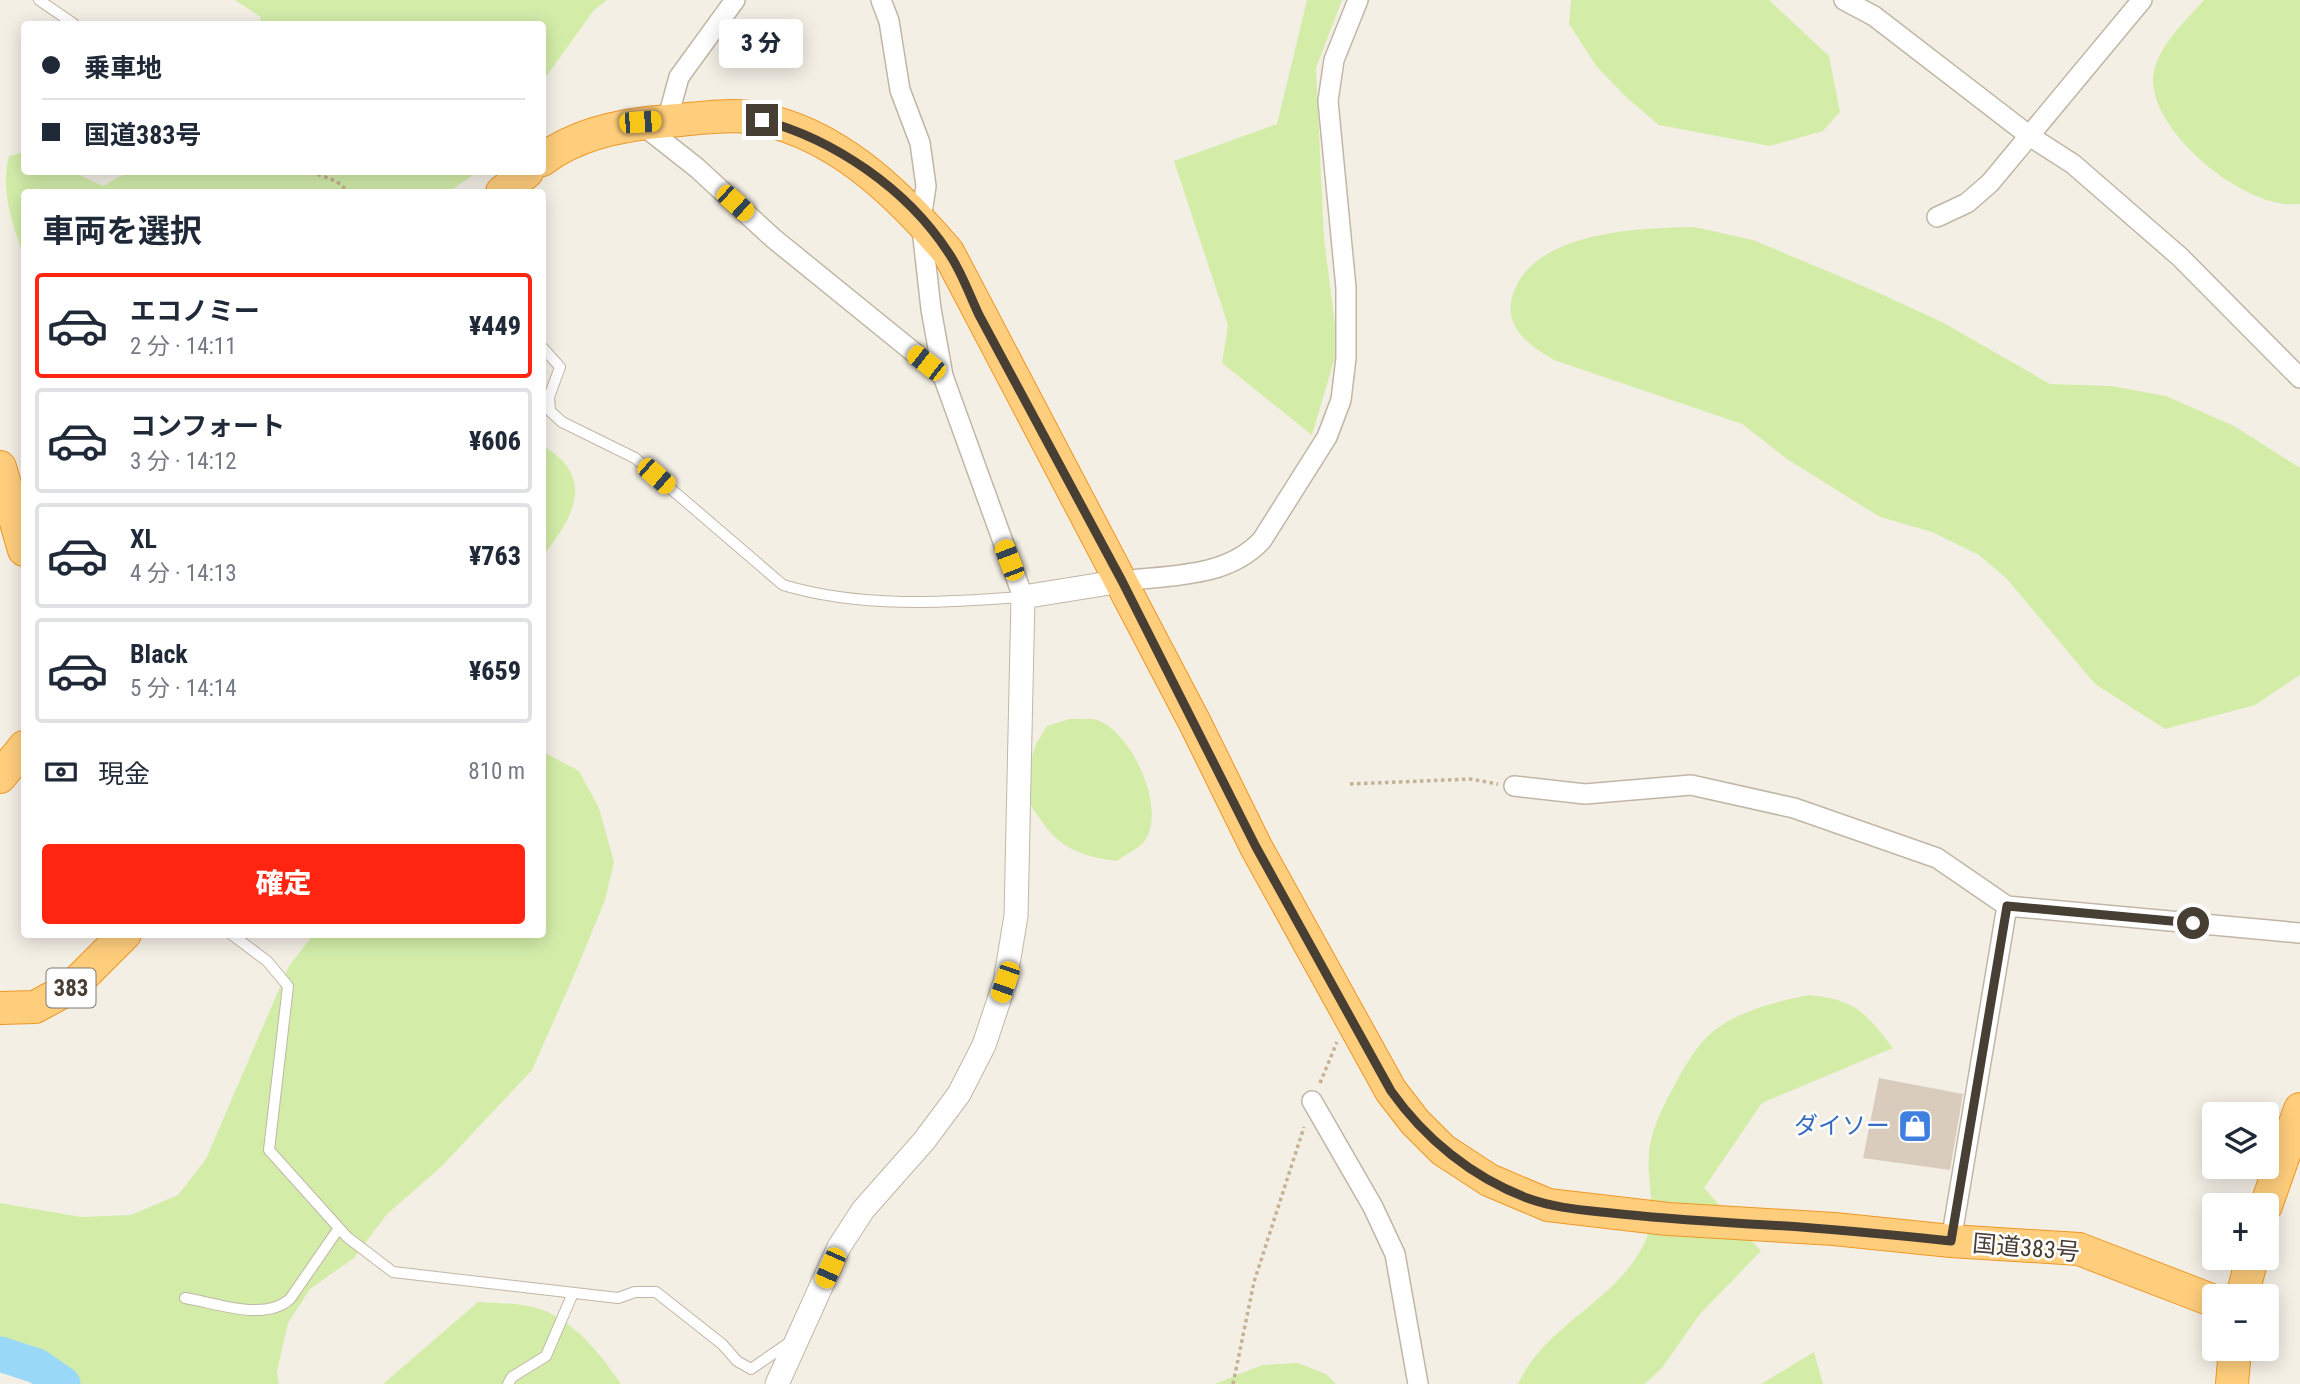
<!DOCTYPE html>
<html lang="ja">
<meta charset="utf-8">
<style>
body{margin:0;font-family:"Roboto Condensed","Noto Sans JP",sans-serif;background:#f2f2f3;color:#1f2937;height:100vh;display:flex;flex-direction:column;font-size:26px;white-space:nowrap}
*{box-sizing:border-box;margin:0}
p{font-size:23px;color:#747a83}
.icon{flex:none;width:38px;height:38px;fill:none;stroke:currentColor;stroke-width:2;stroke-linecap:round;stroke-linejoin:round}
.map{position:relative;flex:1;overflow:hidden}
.details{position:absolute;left:21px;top:189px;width:525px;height:749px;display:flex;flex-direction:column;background:#fff;border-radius:7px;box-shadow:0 4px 18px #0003}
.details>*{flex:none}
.hud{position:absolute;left:21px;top:21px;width:525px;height:154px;border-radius:7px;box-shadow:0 4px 18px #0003;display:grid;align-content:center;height:154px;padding:0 21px;background:#fff}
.controls{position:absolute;left:2202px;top:1102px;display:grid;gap:14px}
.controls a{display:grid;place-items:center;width:77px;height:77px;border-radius:7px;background:#fff;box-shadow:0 4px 18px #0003;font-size:35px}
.end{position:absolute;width:32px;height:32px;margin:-16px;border:9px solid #473e34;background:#fff;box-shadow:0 0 0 4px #fff}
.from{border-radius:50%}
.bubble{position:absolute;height:49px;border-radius:7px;background:#fff;box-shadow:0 4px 18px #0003;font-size:23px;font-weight:800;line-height:49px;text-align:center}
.car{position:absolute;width:21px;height:42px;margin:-21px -10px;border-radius:9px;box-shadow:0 0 5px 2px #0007;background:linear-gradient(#f5c518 24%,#345 0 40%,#f5c518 0 76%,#345 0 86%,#f5c518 0)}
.hud b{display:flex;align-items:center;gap:24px;height:66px;font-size:26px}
.hud b+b{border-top:2px solid #e0e1e3}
.hud i{width:18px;height:18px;background:#1f2937}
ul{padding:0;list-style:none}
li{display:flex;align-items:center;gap:21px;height:105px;margin:0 14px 10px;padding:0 7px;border:4px solid #e0e1e3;border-radius:7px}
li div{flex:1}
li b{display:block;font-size:26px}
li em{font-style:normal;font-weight:800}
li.current{border-color:#ff2511}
li>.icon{width:63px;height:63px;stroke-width:1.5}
h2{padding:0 21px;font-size:32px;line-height:84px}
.pay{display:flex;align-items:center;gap:18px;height:77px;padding:0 21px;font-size:26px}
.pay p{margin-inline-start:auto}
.button{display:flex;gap:14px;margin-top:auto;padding:14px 21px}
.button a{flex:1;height:80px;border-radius:7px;background:#ff2511;color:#fff;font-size:28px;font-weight:800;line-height:80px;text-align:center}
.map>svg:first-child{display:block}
</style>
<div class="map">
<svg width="2300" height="1384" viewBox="0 0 2300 1384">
<rect width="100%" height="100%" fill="#f4efe5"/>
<path fill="#d3eda9" d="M235,0H607L594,10L543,81L542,24H259L261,17Z
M1307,0H1342L1316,68L1324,239L1338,347L1312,435L1222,363L1228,325L1174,161L1277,124Z
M1571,0H1769L1829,56L1840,112L1823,131L1770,146L1659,125L1627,98L1597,67L1569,24Z
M2204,0H2300V204C2248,211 2154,136 2153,81C2153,50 2185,22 2204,0Z
M24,152V172H73L103,186L128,172H478L448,192H24V257C12,223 0,190 9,156Z
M1694,227L1753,240L1870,289L1942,322L2050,384L2111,386L2166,396L2234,426L2300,468V675L2255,705L2165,729L2095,684L2007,579L1979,555L1932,532L1880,517L1787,459L1742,424L1554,360C1529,345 1502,327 1513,294C1534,231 1638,228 1694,227Z
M543,446C597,477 573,518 543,556Z
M1070,719C1078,719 1089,718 1097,720C1132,732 1168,810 1144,842C1138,849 1124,855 1117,861C1060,854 1049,835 1021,789L1036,744L1047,726Z
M543,752L579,771L599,808L614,862L605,900L578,966L532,1070L442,1166L387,1214L354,1258L310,1289L288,1323L277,1371L279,1384H50L0,1346V1203L81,1217L131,1215L178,1195L206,1159L289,966L313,935L542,934Z
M1809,995C1856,1000 1865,1012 1893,1048L1762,1103L1704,1188L1761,1251L1700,1314L1662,1368L1645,1384H1518C1544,1327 1608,1305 1639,1253C1662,1216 1646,1191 1649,1155C1650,1133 1662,1108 1672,1090C1680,1075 1689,1058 1700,1045C1723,1014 1774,1002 1809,995Z
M478,1302C496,1303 515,1303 533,1307C571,1316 600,1353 621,1384H383Z
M1814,1352L1823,1384H1761Z
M1298,1363L1326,1374L1336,1384H1215L1262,1365Z"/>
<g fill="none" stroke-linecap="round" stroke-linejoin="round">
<path stroke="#9ad8f8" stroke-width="35" d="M0,1354L37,1366L63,1384"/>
</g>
<path fill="#daccbc" d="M1879,1078L1963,1094L1950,1170L1863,1158Z"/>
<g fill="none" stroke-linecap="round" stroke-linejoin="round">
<g stroke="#c1b6a6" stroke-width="12">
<path id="service" d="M39,0L74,24
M542,347L560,367L549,397L550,411L562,422L635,458L783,585C860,608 943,603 1022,597
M231,934L267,961L288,986L269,1150L347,1237L393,1272L618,1298L635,1292H656L722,1344L737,1361L751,1369L790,1342
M185,1298C217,1303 264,1322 290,1299L339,1228
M508,1384L512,1377L546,1356L573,1293"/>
</g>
<g stroke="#c1b6a6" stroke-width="22">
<path id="minor" d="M881,0L889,21L900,90L920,143L926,186L921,220L931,309L943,376L1023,597
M1844,0L1874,16L2031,137L2073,164L2180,257L2300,378
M667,121L679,77L735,0
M640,123L697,168L773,238L943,376
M1937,217L1967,203L1990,183L2142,0
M1122,581C1171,575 1227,578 1262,540L1327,437L1341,400L1346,358V288L1328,101L1334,60L1358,0
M1514,786L1585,794L1691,785L1794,808L1937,858L2007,906L2300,933
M1312,1101L1373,1207L1395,1254L1418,1384
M1951,1241L2007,906"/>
</g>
<g stroke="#c1b6a6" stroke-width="25">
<path id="tertiary" d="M777,1384L839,1247L863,1210L924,1141L959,1094L984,1045L1005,982L1016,916L1023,597L1122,581"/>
</g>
<g stroke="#ee9725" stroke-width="34">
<path id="trunk" d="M542,160C577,133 625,124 668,121C694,119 723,114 749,117C832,129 896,191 948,252L1195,723L1256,847L1391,1091L1415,1122L1443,1150L1489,1180L1548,1205L1668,1219L1834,1229L1951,1241L2079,1249L2214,1301
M502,192L527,172
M0,467L24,550
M0,777L24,747
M0,1008L35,1007L72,987L125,934
M2266,1206L2300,1109
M2242,1297L2252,1258
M2232,1384L2235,1349"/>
</g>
<path stroke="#c4b196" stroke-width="3.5" stroke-dasharray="3.5 3.5" stroke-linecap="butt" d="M311,172L336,181L349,192
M1350,784L1470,779L1498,784
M1320,1083L1337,1042
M1233,1384L1254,1282L1304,1127"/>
<use href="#service" stroke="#fff" stroke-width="10"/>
<use href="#minor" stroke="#fff" stroke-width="19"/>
<use href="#tertiary" stroke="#fff" stroke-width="23"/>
<use href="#trunk" stroke="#ffce7c" stroke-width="32"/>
</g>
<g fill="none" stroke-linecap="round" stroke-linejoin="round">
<path stroke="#473e34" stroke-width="9" d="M762,120C834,139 907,189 948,252C961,270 969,294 979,315L1122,581L1256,847L1391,1091C1425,1139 1472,1177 1527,1198C1554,1208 1583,1210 1611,1213C1657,1218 1703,1221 1749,1224C1816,1227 1883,1234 1951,1241L2007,906L2193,923"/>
</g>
<defs>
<g id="shop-square" transform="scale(1.75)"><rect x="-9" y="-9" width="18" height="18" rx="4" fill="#3f7fe0" stroke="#fff"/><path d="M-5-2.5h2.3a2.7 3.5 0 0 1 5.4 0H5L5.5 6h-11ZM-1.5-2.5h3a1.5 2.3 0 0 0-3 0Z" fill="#fff"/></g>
</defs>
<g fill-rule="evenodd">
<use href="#shop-square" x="1915" y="1126"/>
</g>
<g text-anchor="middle" stroke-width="5" stroke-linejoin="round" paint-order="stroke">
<rect fill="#fff" stroke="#7e7871" stroke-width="2" x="46.5" y="968.5" width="49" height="39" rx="5"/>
<g font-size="23" font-weight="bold" fill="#473e34">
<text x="71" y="996">383</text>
</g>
<g font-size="24" fill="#366cbe" stroke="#fff" text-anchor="end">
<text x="1890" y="1134">ダイソー</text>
</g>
<g font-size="24" fill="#473e34" stroke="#fff">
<text transform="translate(2026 1248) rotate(5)" y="8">国道383号</text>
</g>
</g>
</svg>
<div class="controls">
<a><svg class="icon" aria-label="layers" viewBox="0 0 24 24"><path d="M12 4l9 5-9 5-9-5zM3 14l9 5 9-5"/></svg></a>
<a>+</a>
<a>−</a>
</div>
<i class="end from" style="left:2193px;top:923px"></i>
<i class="end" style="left:762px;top:120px"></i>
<div class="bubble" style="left:719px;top:19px;width:84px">3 分</div>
<i class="car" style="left:640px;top:122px;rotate:86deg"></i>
<i class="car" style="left:735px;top:203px;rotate:132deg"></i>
<i class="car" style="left:926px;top:363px;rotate:308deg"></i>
<i class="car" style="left:656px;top:476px;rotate:131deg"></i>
<i class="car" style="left:1009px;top:560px;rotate:339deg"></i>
<i class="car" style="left:1005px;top:982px;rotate:199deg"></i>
<i class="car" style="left:830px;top:1268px;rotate:204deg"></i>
<div class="hud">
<b><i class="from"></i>乗車地</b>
<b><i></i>国道383号</b>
</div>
<section class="details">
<h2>車両を選択</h2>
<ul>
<li class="current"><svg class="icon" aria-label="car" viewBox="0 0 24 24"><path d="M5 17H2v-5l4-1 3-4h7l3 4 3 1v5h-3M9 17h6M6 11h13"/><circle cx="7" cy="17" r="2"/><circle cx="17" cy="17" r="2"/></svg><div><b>エコノミー</b><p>2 分 · 14:11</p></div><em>¥449</em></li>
<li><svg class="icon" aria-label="car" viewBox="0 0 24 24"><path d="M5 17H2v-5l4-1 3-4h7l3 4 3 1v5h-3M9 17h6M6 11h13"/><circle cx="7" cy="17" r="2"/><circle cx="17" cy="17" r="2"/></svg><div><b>コンフォート</b><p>3 分 · 14:12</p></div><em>¥606</em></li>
<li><svg class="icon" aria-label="car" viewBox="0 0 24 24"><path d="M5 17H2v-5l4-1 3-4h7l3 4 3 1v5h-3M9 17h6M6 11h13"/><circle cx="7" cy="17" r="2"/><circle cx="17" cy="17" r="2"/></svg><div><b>XL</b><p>4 分 · 14:13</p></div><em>¥763</em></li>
<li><svg class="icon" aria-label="car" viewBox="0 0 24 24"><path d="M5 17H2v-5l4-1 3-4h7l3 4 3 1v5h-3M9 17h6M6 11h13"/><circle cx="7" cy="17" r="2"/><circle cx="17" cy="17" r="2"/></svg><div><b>Black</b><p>5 分 · 14:14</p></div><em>¥659</em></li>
</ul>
<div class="pay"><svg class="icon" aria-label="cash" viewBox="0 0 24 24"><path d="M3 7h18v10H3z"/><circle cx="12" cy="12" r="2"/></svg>現金<p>810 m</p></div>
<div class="button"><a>確定</a></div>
</section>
</div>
